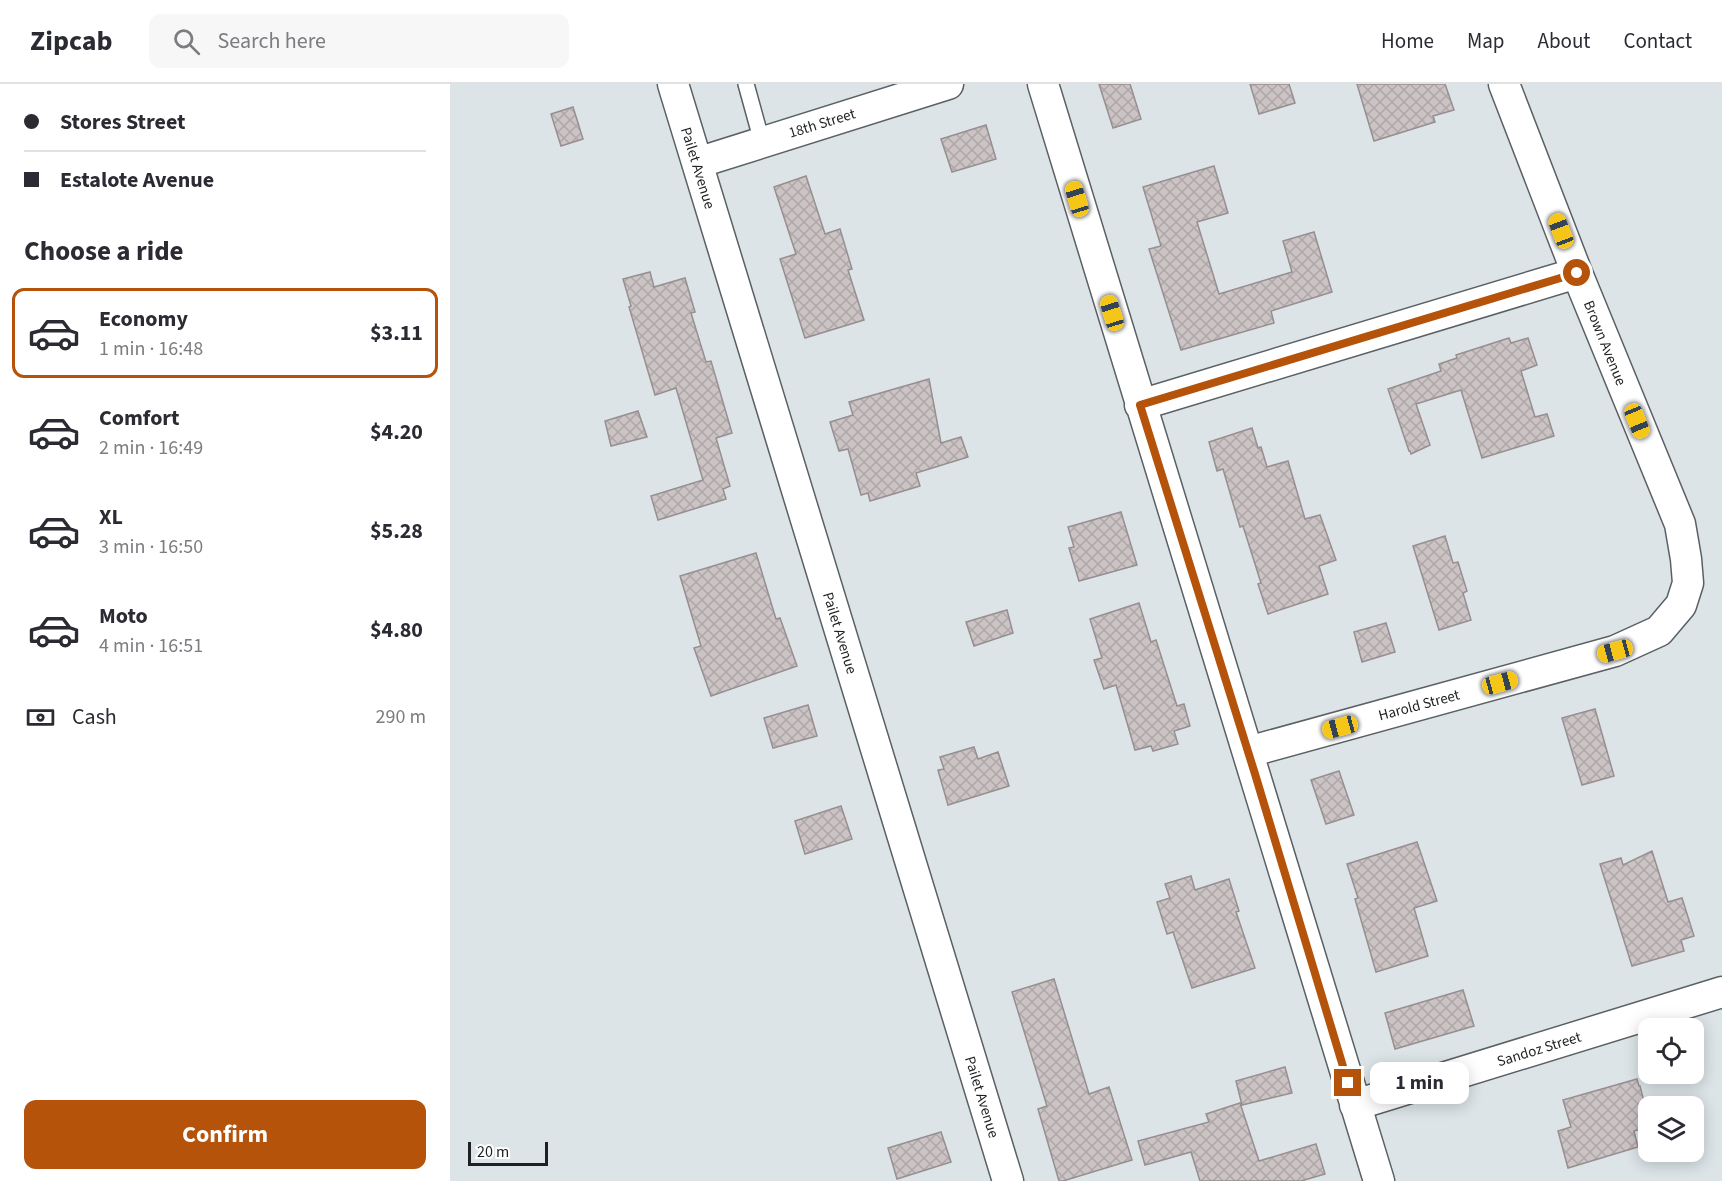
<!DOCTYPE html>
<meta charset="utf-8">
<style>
body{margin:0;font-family:"Source Sans 3",sans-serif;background:#f7f7f7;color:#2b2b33;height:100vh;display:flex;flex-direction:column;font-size:22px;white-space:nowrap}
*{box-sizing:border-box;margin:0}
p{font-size:20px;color:#7c7c81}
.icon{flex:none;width:33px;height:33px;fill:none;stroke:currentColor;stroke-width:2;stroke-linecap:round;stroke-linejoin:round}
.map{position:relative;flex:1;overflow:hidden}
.details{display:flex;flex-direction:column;background:#fff;width:450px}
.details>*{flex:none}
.hud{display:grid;align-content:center;height:132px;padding:0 24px;background:#fff}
.buttons{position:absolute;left:1188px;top:934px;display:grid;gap:12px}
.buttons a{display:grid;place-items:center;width:66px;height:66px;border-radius:12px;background:#fff;box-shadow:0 3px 15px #0003;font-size:30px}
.scale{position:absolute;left:18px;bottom:15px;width:80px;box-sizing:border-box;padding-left:6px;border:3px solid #1e2123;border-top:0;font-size:16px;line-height:21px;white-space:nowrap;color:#1e2123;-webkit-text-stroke:4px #fff;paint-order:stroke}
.end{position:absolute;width:27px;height:27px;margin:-14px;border:8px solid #b45309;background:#fff;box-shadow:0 0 0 3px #fff}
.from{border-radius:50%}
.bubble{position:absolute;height:42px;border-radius:12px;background:#fff;box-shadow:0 3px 15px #0003;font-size:20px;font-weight:700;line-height:42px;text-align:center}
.car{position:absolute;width:18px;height:36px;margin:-18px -9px;border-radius:8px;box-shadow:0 0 4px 2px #0007;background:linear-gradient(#f5c518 24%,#345 0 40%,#f5c518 0 76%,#345 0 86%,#f5c518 0)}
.hud b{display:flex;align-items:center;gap:21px;height:57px;font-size:22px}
.hud b+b{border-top:2px solid #e1e1e2}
.hud i{width:15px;height:15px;background:#2b2b33}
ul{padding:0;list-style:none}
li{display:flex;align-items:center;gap:18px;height:90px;margin:0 12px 9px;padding:0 12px;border:3px solid transparent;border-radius:12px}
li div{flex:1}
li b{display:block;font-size:22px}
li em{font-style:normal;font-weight:700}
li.active{border-color:#b45309}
li>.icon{width:54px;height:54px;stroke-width:1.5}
h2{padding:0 24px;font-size:27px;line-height:72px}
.pay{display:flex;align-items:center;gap:15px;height:66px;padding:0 24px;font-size:22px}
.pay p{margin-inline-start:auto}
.primary-button{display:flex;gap:12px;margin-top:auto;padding:12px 24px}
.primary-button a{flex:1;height:69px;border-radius:12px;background:#b45309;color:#fff;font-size:24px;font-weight:700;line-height:69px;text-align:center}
header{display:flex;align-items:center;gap:36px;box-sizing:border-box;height:84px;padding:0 30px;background:#fff;border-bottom:2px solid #e1e1e2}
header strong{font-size:28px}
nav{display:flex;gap:33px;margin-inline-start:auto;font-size:21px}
.search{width:420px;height:54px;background:#f7f7f7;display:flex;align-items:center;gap:15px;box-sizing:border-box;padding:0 21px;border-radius:12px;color:#7c7c81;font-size:22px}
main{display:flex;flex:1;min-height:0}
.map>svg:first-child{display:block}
</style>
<header>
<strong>Zipcab</strong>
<div class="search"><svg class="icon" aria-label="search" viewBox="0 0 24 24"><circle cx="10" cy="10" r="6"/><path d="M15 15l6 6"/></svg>Search here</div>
<nav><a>Home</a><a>Map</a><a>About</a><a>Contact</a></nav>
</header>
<main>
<section class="details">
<div class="hud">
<b><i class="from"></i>Stores Street</b>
<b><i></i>Estalote Avenue</b>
</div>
<h2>Choose a ride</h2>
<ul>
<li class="active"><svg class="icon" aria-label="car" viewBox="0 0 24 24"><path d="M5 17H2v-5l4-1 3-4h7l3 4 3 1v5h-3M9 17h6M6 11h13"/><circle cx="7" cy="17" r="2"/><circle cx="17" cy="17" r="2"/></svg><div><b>Economy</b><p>1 min · 16:48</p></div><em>$3.11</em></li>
<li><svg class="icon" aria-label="car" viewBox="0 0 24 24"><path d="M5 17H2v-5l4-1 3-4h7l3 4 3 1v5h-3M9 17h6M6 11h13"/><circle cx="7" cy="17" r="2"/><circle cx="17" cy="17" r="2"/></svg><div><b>Comfort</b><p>2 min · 16:49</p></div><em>$4.20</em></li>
<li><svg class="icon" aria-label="car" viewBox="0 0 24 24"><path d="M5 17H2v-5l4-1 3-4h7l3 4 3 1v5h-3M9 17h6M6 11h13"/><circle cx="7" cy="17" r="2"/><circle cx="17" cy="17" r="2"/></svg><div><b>XL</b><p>3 min · 16:50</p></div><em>$5.28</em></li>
<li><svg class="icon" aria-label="car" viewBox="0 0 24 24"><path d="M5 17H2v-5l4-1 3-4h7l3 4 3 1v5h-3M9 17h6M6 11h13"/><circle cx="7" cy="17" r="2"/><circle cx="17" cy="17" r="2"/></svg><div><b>Moto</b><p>4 min · 16:51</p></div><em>$4.80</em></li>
</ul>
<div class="pay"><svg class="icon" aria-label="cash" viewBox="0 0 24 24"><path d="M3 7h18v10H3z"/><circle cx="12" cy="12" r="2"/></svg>Cash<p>290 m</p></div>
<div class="primary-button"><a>Confirm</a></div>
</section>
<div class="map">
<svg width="1272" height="1097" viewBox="0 0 1272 1097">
<defs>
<pattern id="building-cross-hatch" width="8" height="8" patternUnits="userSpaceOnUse" patternTransform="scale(1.5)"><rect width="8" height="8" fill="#cbc3c4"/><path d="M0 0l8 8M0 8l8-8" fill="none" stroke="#aea7a8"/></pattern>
</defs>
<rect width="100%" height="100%" fill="#dce4e8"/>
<path fill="url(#building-cross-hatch)" stroke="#968e90" stroke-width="1.5" d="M649,0H680L691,35L663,44Z
M800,0H839L845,19L809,30Z
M907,0H995L1004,26L983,32L985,38L924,57Z
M123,23L133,55L111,62L101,30Z
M536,41L546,75L502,88L491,55Z
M764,82L778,129L747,138L769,210L842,188L833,157L864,148L882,208L821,227L824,239L731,266L699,165L711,162L693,103Z
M356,92L375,150L390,145L402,185L398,186L414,236L355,254L330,175L346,170L324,103Z
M200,188L204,203L235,194L245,228L241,229L256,278L261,277L282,349L266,354L280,402L273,405L276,415L208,436L201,412L253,396L226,304L205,311L179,223L181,222L173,195Z
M1059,254L1061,259L1078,254L1087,281L1071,287L1085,333L1097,330L1104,352L1032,374L1011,306L966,320L980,361L961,370L960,367H959L938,305L991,287L989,280L1007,274L1006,271Z
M479,295L491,359L511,353L518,373L466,389L470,402L420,417L418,409L411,411L398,365L389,367L380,338L403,331L399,318Z
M188,327L197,353L161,362L155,337Z
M802,344L808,364L811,363L817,383L838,377L855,435L870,431L886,476L869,482L878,510L818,530L808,500L811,499L793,442L790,443L773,385L767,387L759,358Z
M671,428L687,481L629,497L619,464L624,463L618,443Z
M995,452L1003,479L1008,478L1017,507L1013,509L1021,536L989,546L963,462Z
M306,469L326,535L330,534L347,582L261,612L244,564L251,562L230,492Z
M689,519L701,558L706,556L727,622L734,620L740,642L724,647L728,660L703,667L701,662L685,666L666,601L654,605L644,576L652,574L640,535Z
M557,526L563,549L524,562L516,538Z
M936,539L945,568L912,578L904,548Z
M358,621L367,652L323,664L314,634Z
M1145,625L1164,692L1132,701L1112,634Z
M524,663L528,675L548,668L559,702L498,721L488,686L494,685L490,673Z
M889,687L904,731L876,740L861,696Z
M391,722L402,755L355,770L345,737Z
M967,758L987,817L964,824L978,872L926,888L905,815L908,814L897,780Z
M1202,767L1218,818L1232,814L1244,852L1231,856L1234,867L1182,882L1150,780L1171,774L1173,781Z
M741,792L745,806L779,795L789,827L786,828L805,884L742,904L723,848L717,850L707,818L720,814L715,800Z
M604,895L639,1010L659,1003L682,1076L613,1097H609L588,1025L597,1022L562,908Z
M1013,906L1024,942L945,965L935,929Z
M835,983L842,1009L792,1021L786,997Z
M1187,995L1189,1002H1190L1198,1033V1043L1184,1047L1188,1063L1118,1084L1108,1047L1121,1043L1113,1016Z
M790,1019L809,1077L866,1060L875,1090L851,1097H750L741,1068L695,1081L688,1057L759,1038L756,1030Z
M491,1048L501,1078L447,1095L438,1064Z"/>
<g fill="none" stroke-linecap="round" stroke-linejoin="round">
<g stroke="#5a6064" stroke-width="18">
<path id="service" d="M296,0L312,58"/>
</g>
<g stroke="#5a6064" stroke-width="33">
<path id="minor" d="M223,0L558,1097
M593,0L929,1097
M247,79L498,0
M690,321L1127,189
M798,668L1165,567L1209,547L1231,521L1238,499L1236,475L1230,440L1127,189L1054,0
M905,1021L1272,908"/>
</g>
<use href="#service" stroke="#fff" stroke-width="15"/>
<use href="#minor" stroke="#fff" stroke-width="30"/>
</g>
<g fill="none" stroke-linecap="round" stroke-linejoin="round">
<path stroke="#b45309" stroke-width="8" d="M898,999L805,690L690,321L1127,189"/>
</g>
<g text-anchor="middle" stroke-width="4.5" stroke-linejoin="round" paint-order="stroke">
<g font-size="15" fill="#1e2123" stroke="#fff">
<text transform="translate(372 39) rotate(-17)" y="5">18th Street</text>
<text transform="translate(248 84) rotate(73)" y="5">Pailet Avenue</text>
<text transform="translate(1155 259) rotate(68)" y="5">Brown Avenue</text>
<text transform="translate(390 549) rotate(73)" y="5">Pailet Avenue</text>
<text transform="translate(969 621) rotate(-15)" y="5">Harold Street</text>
<text transform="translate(1089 965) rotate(-17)" y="5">Sandoz Street</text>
<text transform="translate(532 1013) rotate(73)" y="5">Pailet Avenue</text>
</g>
</g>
</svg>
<div class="buttons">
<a><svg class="icon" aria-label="locate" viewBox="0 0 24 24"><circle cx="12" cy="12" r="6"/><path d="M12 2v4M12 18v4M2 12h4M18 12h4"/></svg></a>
<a><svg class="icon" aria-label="layers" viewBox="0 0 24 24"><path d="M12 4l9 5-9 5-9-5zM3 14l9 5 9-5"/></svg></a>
</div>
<div class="scale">20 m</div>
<i class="end from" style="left:1127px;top:189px"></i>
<i class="end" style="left:898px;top:999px"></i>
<div class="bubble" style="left:920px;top:978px;width:99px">1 min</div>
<i class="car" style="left:627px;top:115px;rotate:343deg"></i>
<i class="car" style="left:1111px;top:147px;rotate:339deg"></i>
<i class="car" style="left:662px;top:229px;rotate:343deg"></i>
<i class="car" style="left:1187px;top:337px;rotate:158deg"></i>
<i class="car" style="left:1165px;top:567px;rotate:255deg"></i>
<i class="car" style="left:1050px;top:599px;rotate:75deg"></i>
<i class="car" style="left:890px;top:643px;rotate:255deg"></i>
</div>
</main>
